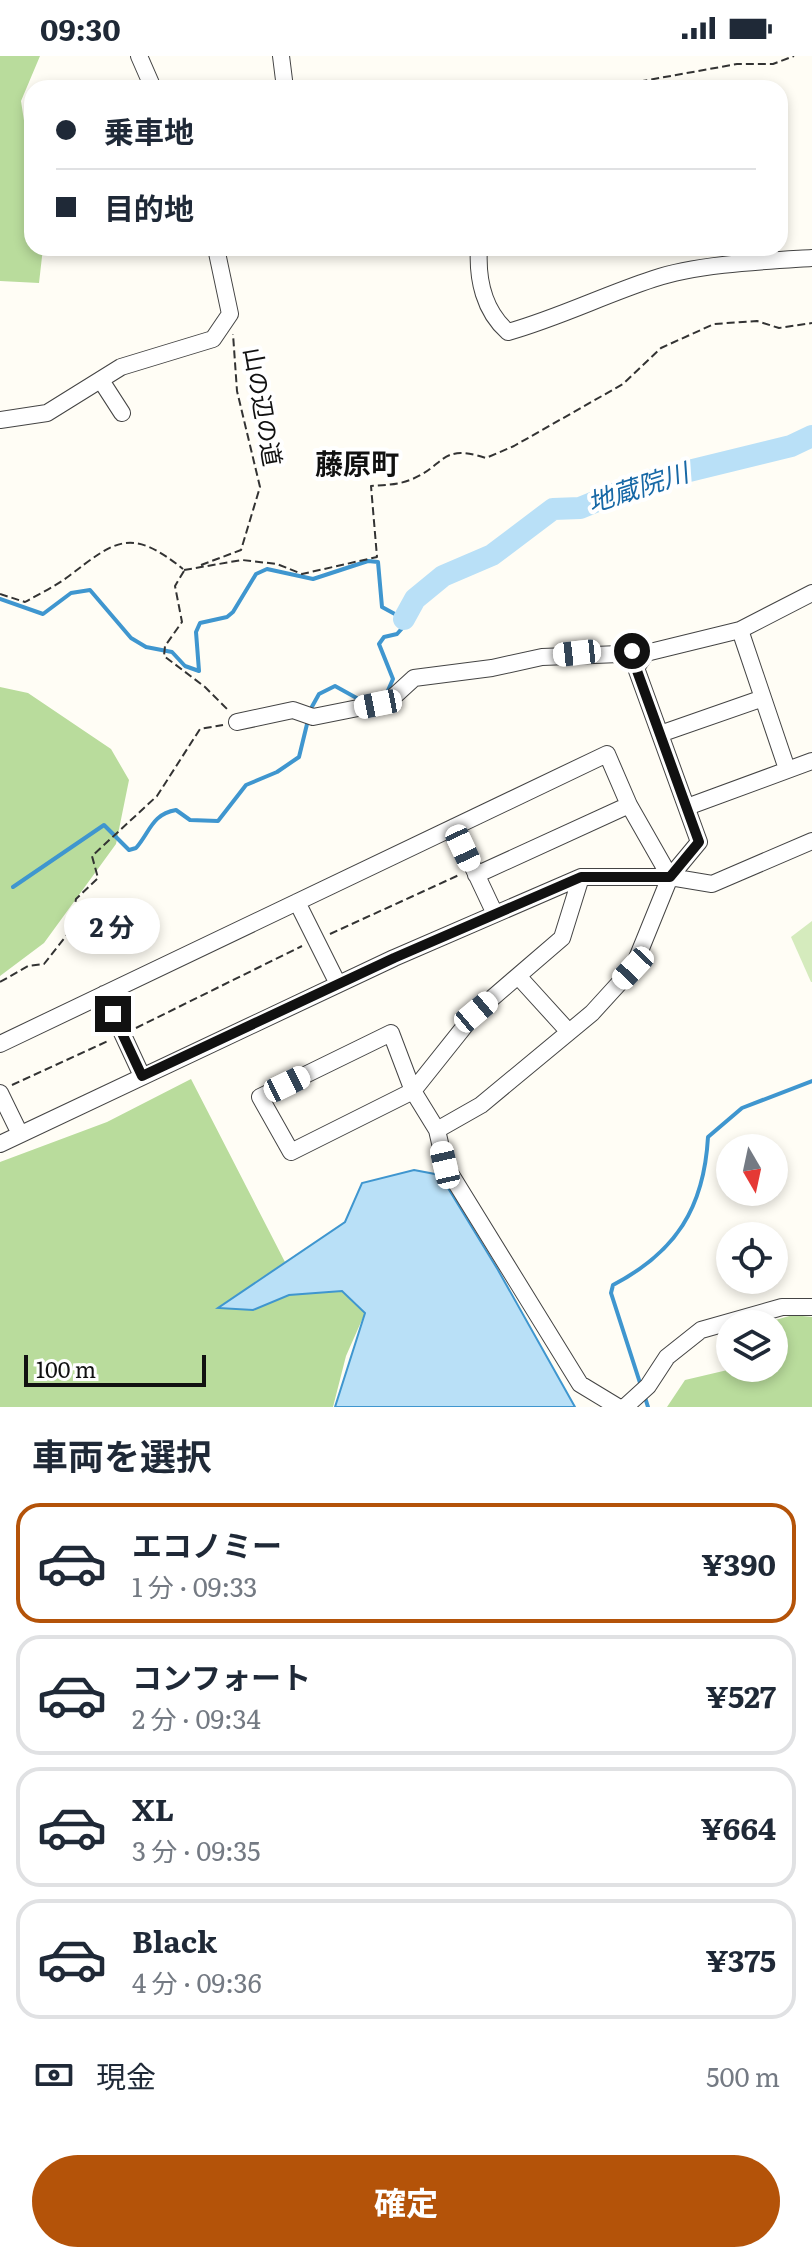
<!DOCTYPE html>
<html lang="ja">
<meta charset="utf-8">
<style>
body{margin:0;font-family:Literata,"Noto Sans JP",serif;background:#f6f6f7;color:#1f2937;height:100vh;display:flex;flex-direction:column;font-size:30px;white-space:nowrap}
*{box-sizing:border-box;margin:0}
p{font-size:26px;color:#747a83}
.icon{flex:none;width:44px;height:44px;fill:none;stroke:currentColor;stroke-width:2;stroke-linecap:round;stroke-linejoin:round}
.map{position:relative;height:1351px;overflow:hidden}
.panel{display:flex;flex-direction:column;background:#fff;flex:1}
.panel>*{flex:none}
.hud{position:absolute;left:24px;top:24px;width:764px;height:176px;border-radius:24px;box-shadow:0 4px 12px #0003;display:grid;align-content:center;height:176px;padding:0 32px;background:#fff}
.needle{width:52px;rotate:171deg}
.fabs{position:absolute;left:716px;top:1078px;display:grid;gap:16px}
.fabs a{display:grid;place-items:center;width:72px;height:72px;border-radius:50%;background:#fff;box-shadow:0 4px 12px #0003;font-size:40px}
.scale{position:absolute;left:24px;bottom:20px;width:182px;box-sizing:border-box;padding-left:8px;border:4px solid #111;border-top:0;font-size:22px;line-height:28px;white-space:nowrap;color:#111;-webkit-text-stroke:6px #fff;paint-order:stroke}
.end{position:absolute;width:36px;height:36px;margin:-18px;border:10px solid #111;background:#fff;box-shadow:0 0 0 4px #fff}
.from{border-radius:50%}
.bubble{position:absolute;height:56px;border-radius:28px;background:#fff;box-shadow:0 4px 12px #0003;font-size:26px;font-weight:700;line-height:56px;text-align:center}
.car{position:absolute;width:24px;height:48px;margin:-24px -12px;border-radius:10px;box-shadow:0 0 6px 2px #0007;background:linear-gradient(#fff 24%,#345 0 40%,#fff 0 76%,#345 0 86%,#fff 0)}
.hud b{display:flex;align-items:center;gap:28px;height:76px;font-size:30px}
.hud b+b{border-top:2px solid #e0e1e3}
.hud i{width:20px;height:20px;background:#1f2937}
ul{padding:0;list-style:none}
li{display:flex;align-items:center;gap:24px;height:120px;margin:0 16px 12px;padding:0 16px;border:4px solid #e0e1e3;border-radius:24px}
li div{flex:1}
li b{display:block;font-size:30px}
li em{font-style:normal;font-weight:700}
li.current{border-color:#b45309}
li>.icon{width:72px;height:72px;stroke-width:1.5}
h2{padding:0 32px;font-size:36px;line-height:96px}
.pay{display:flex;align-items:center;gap:20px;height:88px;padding:0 32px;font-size:30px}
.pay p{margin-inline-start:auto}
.action{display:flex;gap:16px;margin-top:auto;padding:16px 32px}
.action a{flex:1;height:92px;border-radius:48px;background:#b45309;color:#fff;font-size:32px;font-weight:700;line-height:92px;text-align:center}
.status{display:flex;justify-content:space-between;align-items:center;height:56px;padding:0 40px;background:#fff;direction:ltr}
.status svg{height:22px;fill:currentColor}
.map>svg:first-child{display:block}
</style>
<div class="status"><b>09:30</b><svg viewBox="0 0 49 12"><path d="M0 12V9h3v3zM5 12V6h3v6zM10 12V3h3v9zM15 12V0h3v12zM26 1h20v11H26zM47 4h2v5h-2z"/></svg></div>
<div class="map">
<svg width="812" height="1351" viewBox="0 0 812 1351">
<rect width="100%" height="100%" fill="#fffdf5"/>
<path fill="#d5ebbd" d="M812,865V926H811L791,881Z"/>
<path fill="#b9dc9c" d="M0,0H40L21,45L32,117V192H43L39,227L0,225Z
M0,631L28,637L111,693L129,724L116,788L44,887L0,920Z
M191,1023L285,1206L219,1252L253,1253L289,1239L342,1235L365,1257L346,1300L333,1351H0V1106L107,1066Z
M793,1259L812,1261V1351H667L685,1324L736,1312H774V1268H761Z"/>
<path fill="#b9e0f7" stroke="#3f96cf" stroke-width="2" d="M414,1114L440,1119L498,1214L575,1351H335L365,1257L342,1235L289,1239L253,1254L218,1252L345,1166L362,1127Z"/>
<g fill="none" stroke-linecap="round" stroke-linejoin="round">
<path stroke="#3f96cf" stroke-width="4" d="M0,543L43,558L71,537L90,534L131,582L146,591L172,596L185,610L199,615L196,576L200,567L227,561L233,556L256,518L267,513L313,523L368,505L378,506L382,551L404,563L405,569L397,578L384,581L379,588L393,623L386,639
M309,656L319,638L335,630L362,645
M13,831L104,769L129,794L136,792C150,776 152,758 176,754L190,764L218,765L246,729L277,716L299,701L308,664
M641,1330L611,1237L613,1229C676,1196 704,1152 708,1081L742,1052L812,1025
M644,1338L648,1351"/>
<path stroke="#b9e0f7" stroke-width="22" d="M404,563L415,543L443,520L492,499L553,453L580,452L644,426L791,390L812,380"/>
<g stroke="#444" stroke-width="18">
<path id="minor" d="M139,0L153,32
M281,0L285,32
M479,192C477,223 484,255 508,276C558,262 604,239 653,223C696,208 765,205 812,202
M102,326L122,357
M0,364L47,357L121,311L213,283L230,258L216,192
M740,574L787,713
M237,666L293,654L313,661L378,648L390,644L414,622L492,612L542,601L646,597
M660,678L763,642
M687,751L812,705
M454,771L495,858
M476,819L629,749
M581,821L562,882L476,956L413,1035L291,1096L260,1041L391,977L413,1035L437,1074L445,1109L580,1328L618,1351
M297,846L338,928
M518,920L568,975
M104,938L142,1020
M0,988L607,698L629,749L670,821
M0,1037L20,1078
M437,1074L481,1049L592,957L633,912L670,821L699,786L636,612L646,597L740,574L812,537
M0,1088L394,902L581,821H670L712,828L812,785
M625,1351L648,1330L667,1301L701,1274L782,1251H812"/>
</g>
<path stroke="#333" stroke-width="2" stroke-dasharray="8 4" stroke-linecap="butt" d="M604,32L737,8H773L794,0
M201,509L241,494L260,431L237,335L233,278
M184,514L242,504L277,508L302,518L377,501L371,430C384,429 397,429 410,424C446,410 439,387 486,402L514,390L623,328L661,292L714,268L757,265L779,272L812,267
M184,515L175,530L182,566L165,590L164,600L205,631L227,653
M0,538L25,546C39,538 56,530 69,520C116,484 131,471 183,513
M330,878L459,819
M0,926L28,910L44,908L70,875L76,843L98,822L92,800L157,740L200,673L223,669
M136,972L302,890
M12,1029L108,985"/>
<use href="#minor" stroke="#fff" stroke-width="16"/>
</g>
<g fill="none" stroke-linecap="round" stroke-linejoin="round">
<path stroke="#111" stroke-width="10" d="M113,958L142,1020L394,902L581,821H670L699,786L636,612L646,597L632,595"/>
</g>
<g text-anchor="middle" stroke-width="8" stroke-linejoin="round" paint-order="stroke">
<g font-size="24" fill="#111" stroke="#fff">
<text transform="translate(262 351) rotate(80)" y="8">山の辺の道</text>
</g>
<g font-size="26" font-style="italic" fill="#1768a6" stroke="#fff">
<text transform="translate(638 432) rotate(-18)" y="9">地蔵院川</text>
</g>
<g font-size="28" font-weight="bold" fill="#111" stroke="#fff">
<text x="357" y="418">藤原町</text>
</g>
</g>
</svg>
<div class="fabs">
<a><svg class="needle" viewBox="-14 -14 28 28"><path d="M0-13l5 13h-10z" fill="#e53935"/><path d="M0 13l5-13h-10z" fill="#747a83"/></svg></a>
<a><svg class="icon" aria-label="locate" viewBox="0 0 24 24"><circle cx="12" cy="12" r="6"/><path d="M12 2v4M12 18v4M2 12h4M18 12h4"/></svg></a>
<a><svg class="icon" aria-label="layers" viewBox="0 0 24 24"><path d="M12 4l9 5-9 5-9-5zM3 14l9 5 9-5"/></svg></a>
</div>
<div class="scale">100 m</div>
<i class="end from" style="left:632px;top:595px"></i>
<i class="end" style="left:113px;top:958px"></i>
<div class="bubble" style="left:64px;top:842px;width:96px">2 分</div>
<i class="car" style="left:577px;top:597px;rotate:264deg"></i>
<i class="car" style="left:378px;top:648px;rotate:259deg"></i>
<i class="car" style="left:463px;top:792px;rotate:155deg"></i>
<i class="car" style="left:633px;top:912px;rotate:223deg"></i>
<i class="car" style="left:476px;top:956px;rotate:50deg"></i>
<i class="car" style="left:287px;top:1028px;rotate:64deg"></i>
<i class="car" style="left:445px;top:1109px;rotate:347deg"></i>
<div class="hud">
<b><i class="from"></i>乗車地</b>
<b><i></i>目的地</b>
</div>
</div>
<section class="panel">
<h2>車両を選択</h2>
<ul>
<li class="current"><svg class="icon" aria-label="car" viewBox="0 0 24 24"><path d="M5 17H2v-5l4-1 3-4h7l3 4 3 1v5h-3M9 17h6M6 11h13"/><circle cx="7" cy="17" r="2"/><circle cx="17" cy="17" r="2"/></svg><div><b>エコノミー</b><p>1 分 · 09:33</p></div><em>¥390</em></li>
<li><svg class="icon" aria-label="car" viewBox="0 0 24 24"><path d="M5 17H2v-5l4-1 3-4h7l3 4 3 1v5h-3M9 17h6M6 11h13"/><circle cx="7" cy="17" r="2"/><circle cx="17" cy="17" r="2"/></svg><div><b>コンフォート</b><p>2 分 · 09:34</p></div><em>¥527</em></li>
<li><svg class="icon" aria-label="car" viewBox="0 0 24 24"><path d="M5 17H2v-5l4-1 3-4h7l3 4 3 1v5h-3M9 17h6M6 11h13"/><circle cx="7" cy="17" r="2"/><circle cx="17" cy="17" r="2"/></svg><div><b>XL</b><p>3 分 · 09:35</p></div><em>¥664</em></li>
<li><svg class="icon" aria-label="car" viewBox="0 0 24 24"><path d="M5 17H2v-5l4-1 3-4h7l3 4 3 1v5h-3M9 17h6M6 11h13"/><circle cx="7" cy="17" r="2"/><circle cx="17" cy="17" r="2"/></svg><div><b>Black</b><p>4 分 · 09:36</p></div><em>¥375</em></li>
</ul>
<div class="pay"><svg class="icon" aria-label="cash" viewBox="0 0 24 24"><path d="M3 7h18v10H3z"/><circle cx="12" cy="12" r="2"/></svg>現金<p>500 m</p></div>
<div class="action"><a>確定</a></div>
</section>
